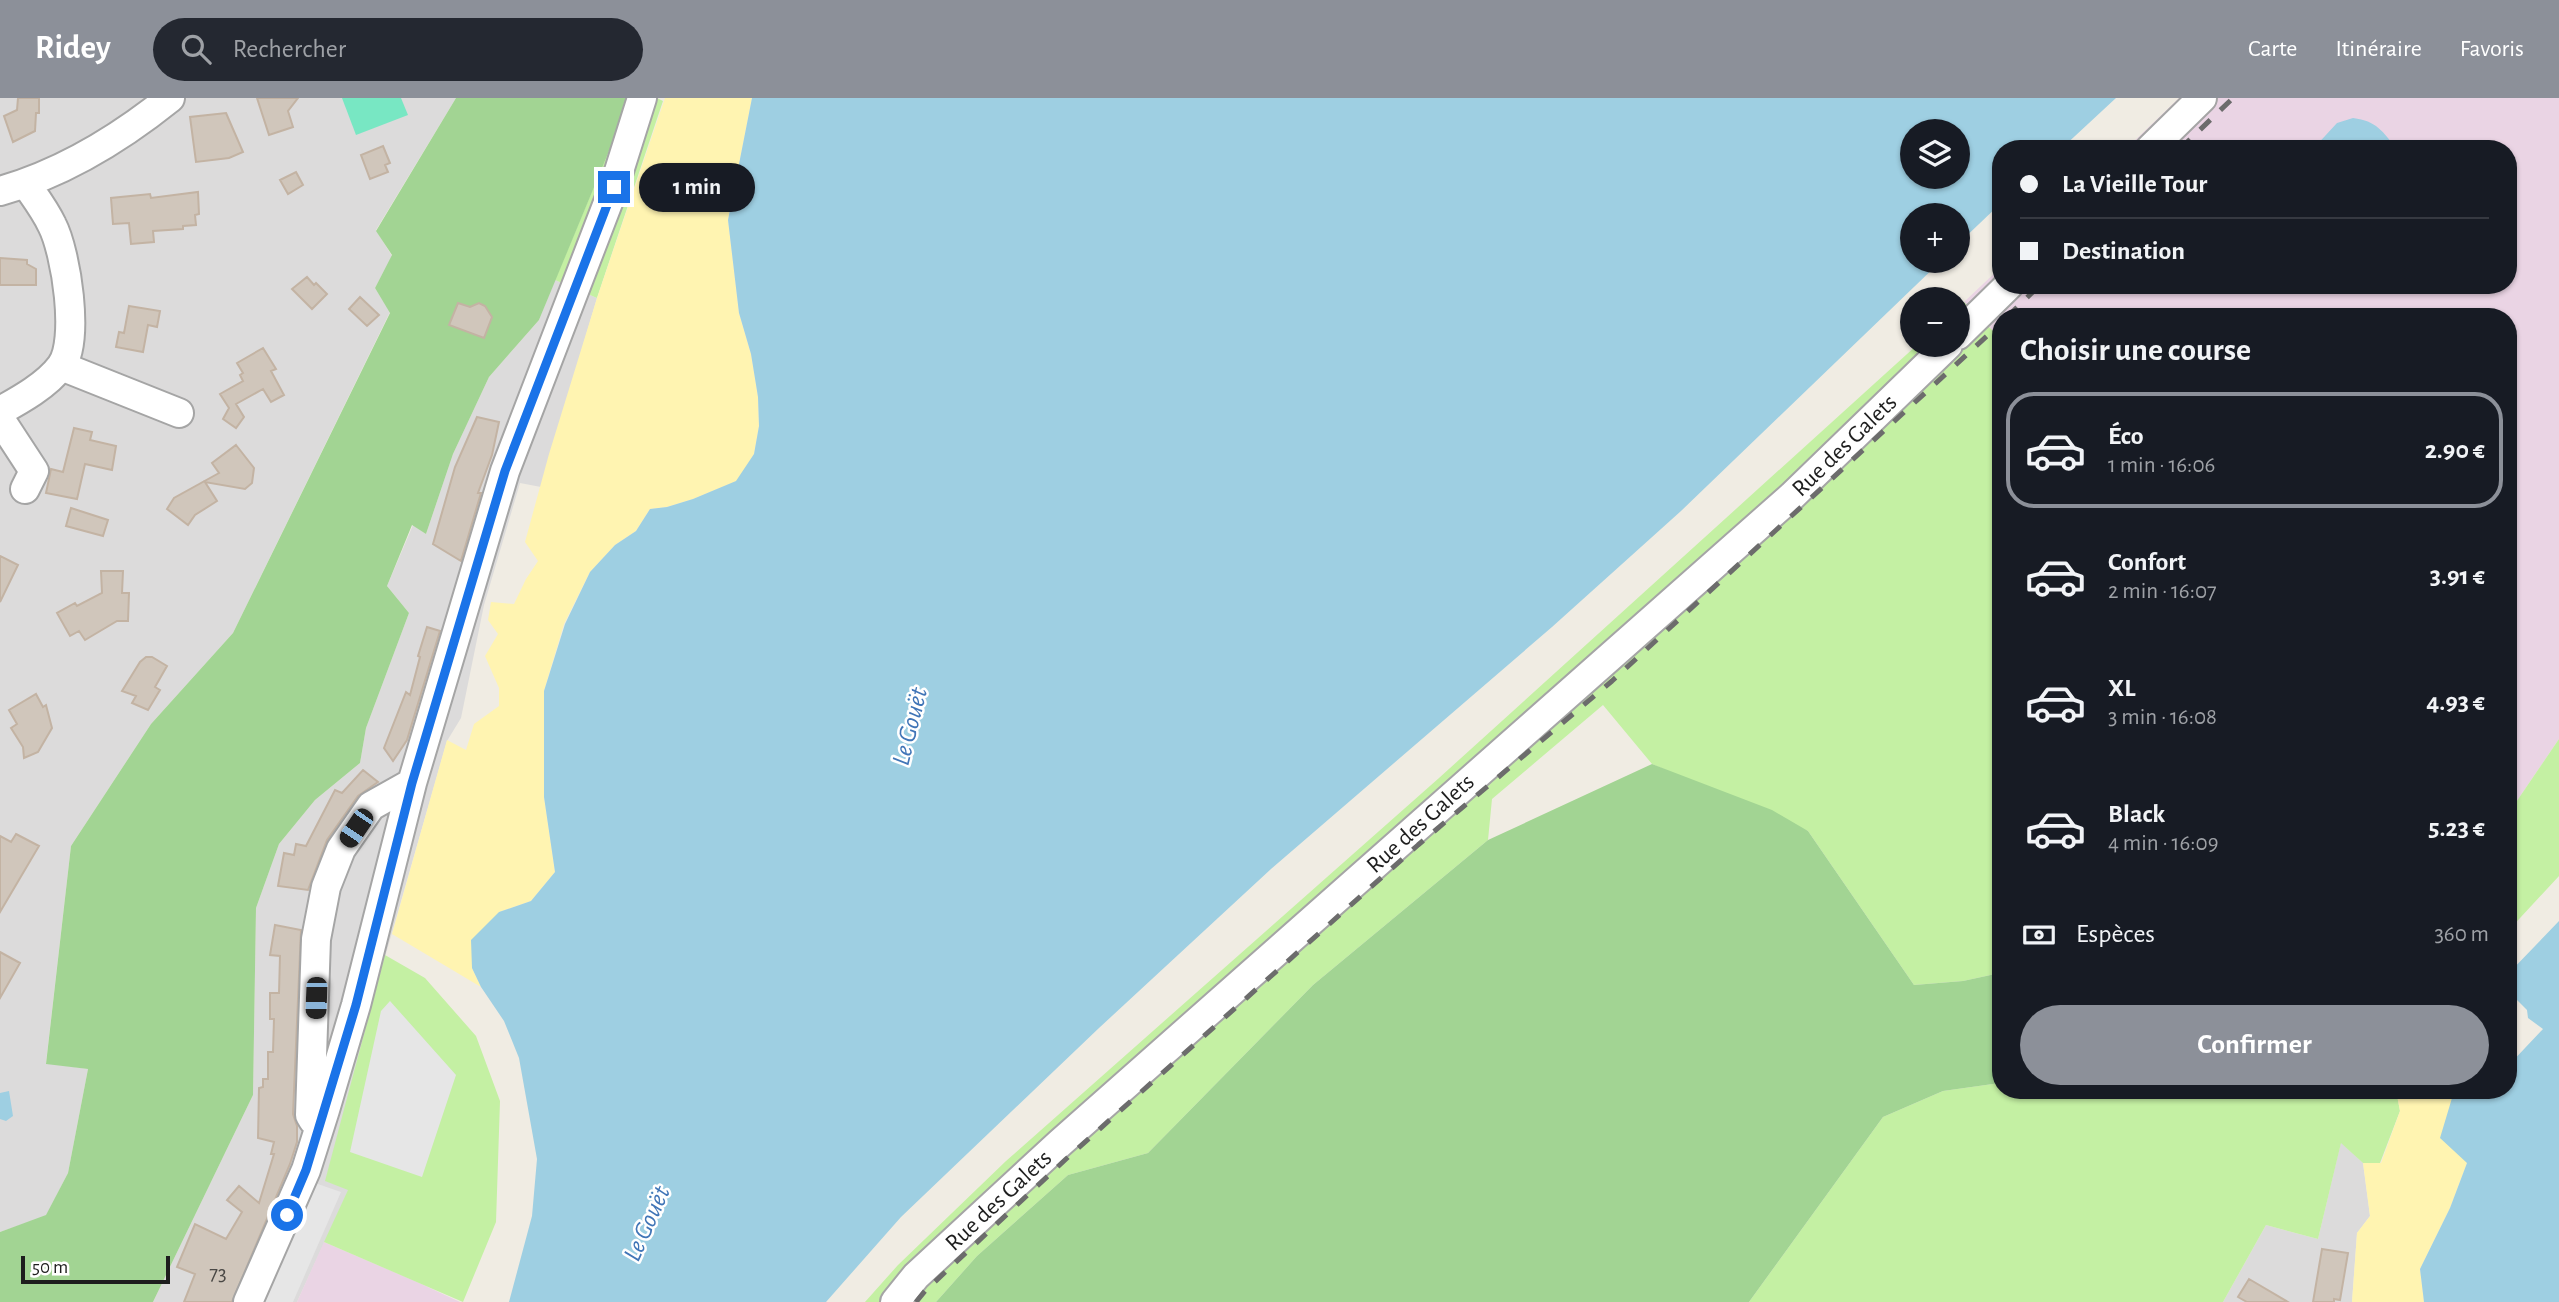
<!DOCTYPE html>
<html lang="fr">
<meta charset="utf-8">
<style>
body{margin:0;font-family:"Alegreya Sans",sans-serif;background:#242831;color:#f1f3f6;height:100vh;display:flex;flex-direction:column;font-size:26px;white-space:nowrap}
*{box-sizing:border-box;margin:0}
p{font-size:23px;color:#9ea1a6}
.icon{flex:none;width:38px;height:38px;fill:none;stroke:currentColor;stroke-width:2;stroke-linecap:round;stroke-linejoin:round}
.map{position:relative;flex:1;overflow:hidden}
.details{position:absolute;left:1992px;top:210px;width:525px;height:791px;display:flex;flex-direction:column;background:#171b24;border-radius:28px;box-shadow:0 2px 5px #0004}
.details>*{flex:none}
.banner{position:absolute;left:1992px;top:42px;width:525px;height:154px;border-radius:28px;box-shadow:0 2px 5px #0004;display:grid;align-content:center;height:154px;padding:0 28px;background:#171b24}
.buttons{position:absolute;left:1900px;top:21px;display:grid;gap:14px}
.buttons a{display:grid;place-items:center;width:70px;height:70px;border-radius:50%;background:#171b24;box-shadow:0 2px 5px #0004;font-size:35px}
.scale{position:absolute;left:21px;bottom:18px;width:149px;box-sizing:border-box;padding-left:7px;border:4px solid #1e1e1e;border-top:0;font-size:19px;line-height:24px;white-space:nowrap;color:#1e1e1e;-webkit-text-stroke:5px #fff;paint-order:stroke}
.end{position:absolute;width:32px;height:32px;margin:-16px;border:9px solid #1a73e8;background:#fff;box-shadow:0 0 0 4px #fff}
.from{border-radius:50%}
.bubble{position:absolute;height:49px;border-radius:24px;background:#171b24;box-shadow:0 2px 5px #0004;font-size:23px;font-weight:700;line-height:49px;text-align:center}
.car{position:absolute;width:21px;height:42px;margin:-21px -10px;border-radius:9px;box-shadow:0 0 5px 2px #0007;background:linear-gradient(#222 24%,#8ab4d8 0 40%,#222 0 76%,#8ab4d8 0 86%,#222 0)}
.banner b{display:flex;align-items:center;gap:24px;height:66px;font-size:26px}
.banner b+b{border-top:2px solid #363941}
.banner i{width:18px;height:18px;background:#f1f3f6}
ul{padding:0;list-style:none}
li{display:flex;align-items:center;gap:21px;height:116px;margin:0 14px 10px;padding:0 14px;border:4px solid transparent;border-radius:28px}
li div{flex:1}
li b{display:block;font-size:26px}
li em{font-style:normal;font-weight:700}
li.selected{border-color:#8c9099}
li>.icon{width:63px;height:63px;stroke-width:1.5}
h2{padding:0 28px;font-size:32px;line-height:84px}
.pay{display:flex;align-items:center;gap:18px;height:77px;padding:0 28px;font-size:26px}
.pay p{margin-inline-start:auto}
.primary-button{display:flex;gap:14px;margin-top:auto;padding:14px 28px}
.primary-button a{flex:1;height:80px;border-radius:42px;background:#8c9099;color:#fff;font-size:28px;font-weight:700;line-height:80px;text-align:center}
header{display:flex;align-items:center;gap:42px;box-sizing:border-box;height:98px;padding:0 35px;background:#8c9099;color:#fff}
header strong{font-size:33px}
nav{display:flex;gap:38px;margin-inline-start:auto;font-size:24px}
.search{width:490px;height:63px;background:#242831;display:flex;align-items:center;gap:18px;box-sizing:border-box;padding:0 24px;border-radius:38px;color:#9ea1a6;font-size:26px}
.map>svg:first-child{display:block}
</style>
<header>
<strong>Ridey</strong>
<div class="search"><svg class="icon" aria-label="search" viewBox="0 0 24 24"><circle cx="10" cy="10" r="6"/><path d="M15 15l6 6"/></svg>Rechercher</div>
<nav><a>Carte</a><a>Itinéraire</a><a>Favoris</a></nav>
</header>
<div class="map">
<svg width="2559" height="1204" viewBox="0 0 2559 1204">
<rect width="100%" height="100%" fill="#f0ece3"/>
<path fill="#dcdbdb" d="M0,0H456L376,132L392,158L375,190L390,214L233,535L151,626L71,748L46,965L88,971L68,1075L46,1118L0,1134Z
M555,182L597,200L541,389L520,385L484,507L461,620L447,643L383,866L326,1083L349,1091L297,1204H153L253,997L256,810L279,746L315,702L360,665L366,630L409,515L387,488L413,427L426,436L453,356L489,279L539,222Z
M2341,1044L2363,1065L2370,1118L2357,1135L2352,1204H2223L2266,1127L2318,1141Z"/>
<path fill="#ead4e4" d="M2179,0H2559V641L2508,716V219H2000V240L1964,204L2000,170V187H2508V51H2126Z
M324,1144L415,1183L460,1204H297Z"/>
<path fill="#c4f0a3" d="M631,0H657L663,3L597,200L555,182Z
M1964,204L2000,240V875L1963,883L1914,887L1808,733L1652,666L1603,607L1492,701L1488,742L1313,887L1148,1055L1068,1077L977,1158L936,1204H865L898,1167L1006,1063L1439,680L1917,247H1958V210Z
M2559,641V778L2508,833V716Z
M385,857L425,880L476,938L500,1003L496,1124L463,1204L324,1144L348,1092L325,1083Z
M2000,985V992H2396L2400,1013L2380,1065H2363L2341,1045L2318,1141L2266,1127L2223,1204H1749L1883,1019L1943,993Z"/>
<path fill="#a2d493" d="M456,0H631L539,222L489,279L453,356L426,436L412,427L387,488L409,515L366,630L360,665L315,702L279,746L256,810L253,997L153,1204H0V1134L46,1117L68,1075L88,971L46,966L71,748L151,626L233,535L390,215L375,190L392,157L376,133Z
M1652,666L1772,712L1808,733L1914,887L1963,883L2000,875V985L1943,993L1883,1019L1749,1204H936L977,1158L1068,1077L1148,1055L1313,887L1488,742Z"/>
<path fill="#fff4b1" d="M665,0H752L728,122L739,215L751,256L758,299L759,328L754,356L737,383L693,401L667,409L650,411L636,433L615,447L590,474L564,526L544,593V699L555,774L531,803L499,814L472,870L481,889L392,836L447,642L466,652L474,626L499,608V590L485,558L498,536L488,522L491,504L514,506L526,481L538,463L525,444L549,356L597,200Z
M2396,992H2469L2452,1000L2467,1065L2450,1110L2420,1171L2424,1204H2352L2357,1135L2370,1118L2363,1065H2381L2400,1013Z"/>
<path fill="#78e7c3" d="M342,0H401L408,17L356,37Z"/>
<path fill="#e6e6e6" d="M390,903L456,977L422,1079L350,1054L381,913Z
M312,1084L341,1094L293,1204H258Z"/>
<path fill="#9ecfe2" fill-rule="evenodd" d="M752,0H2116L2061,51H2000V106L1958,146V117H1913V163H1941L1681,413L1552,529L1271,771L1099,930L901,1119L826,1204H509L532,1118L537,1061L519,960L504,923L481,889L472,870L471,842L499,814L531,803L555,774L544,699V593L565,526L590,474L615,447L636,433L650,411L667,409L693,401L736,383L754,356L759,328L758,299L751,256L739,215L728,122ZM1913,33H1958V79H1913Z
M2353,20C2377,23 2382,33 2397,51H2313L2337,25Z
M2559,823V1204H2424L2420,1171L2450,1110L2467,1065L2440,1040L2452,1000L2469,992H2508V968L2543,931L2528,920L2527,912L2508,893V876Z
M9,993L13,1018L6,1023L0,1021V995Z"/>
<path fill="#d0c6bb" stroke="#c3b3a3" stroke-width="2" d="M18,0H39V15H36L35,33L13,44L4,18L17,12Z
M257,0H298L288,13L293,29L269,37Z
M226,15L243,54L229,60L196,64L190,19Z
M383,48L390,65L385,67L388,74L370,81L361,57Z
M296,74L303,87L288,96L280,82Z
M198,94L199,116L195,117L196,127L183,128V131L153,133L154,144L131,146L129,125L113,126L111,100L150,96L151,100Z
M0,160L27,162V166L36,171V187H0Z
M307,179L314,187L316,185L327,196L312,211L292,191Z
M360,199L379,217L367,228L349,211Z
M458,205L470,209L479,205L485,208L492,219L484,240L449,227Z
M129,208L160,213L157,229L148,227L143,254L116,249L119,234L124,235Z
M263,250L276,271L271,273L284,297L271,304L263,291L236,306L244,319L236,330L223,321L229,310L220,296L243,283L240,277L243,275L237,265Z
M477,319L499,324L492,357L478,395H481L461,463L433,446L455,369Z
M74,330L92,334L90,342L116,348L112,372L85,366L77,401L46,395L51,371L63,374Z
M236,347L254,370L252,385L245,391L205,384L217,403L195,417L188,427L167,411L174,400L219,375L212,365Z
M71,410L108,422L103,438L66,428Z
M0,458L18,467L0,504Z
M101,473H123L122,495H129L128,523H117L85,542L79,533L70,538L57,515L75,505L77,508L102,495Z
M427,529L440,533L407,642L393,663L384,650L406,594L410,597L420,559L418,558Z
M146,559H152L167,568L155,589L160,592L148,612L132,605L136,598L122,593L140,564Z
M36,596L43,609L46,607L52,630L38,654L24,660L23,649L11,630L17,626L9,612Z
M363,672L378,684L358,698L327,742L308,792L278,788L284,755L294,757L296,746L306,748L335,692L342,695Z
M16,736L39,748L0,814V738L11,744Z
M275,827L301,832L293,1016L297,1028V1044L290,1066L232,1204H184L195,1176L177,1169L195,1126L226,1141L242,1114L227,1102L239,1088L259,1105L274,1056H271L274,1044L258,1040L259,990L263,989V981H268V954H273L274,921H270V895H279L280,858L270,857Z
M0,854L20,865L0,900Z
M2322,1151L2348,1155L2340,1202L2334,1201V1204H2313Z
M2249,1181L2288,1204H2247L2238,1199Z"/>
<g fill="none" stroke-linecap="round" stroke-linejoin="round">
<g stroke="#a5a5a5" stroke-width="32">
<path id="minor" d="M2150,51L2202,0
M0,93C64,75 119,41 170,0
M1958,237L2009,187
M61,268L179,315
M0,313C20,302 47,287 61,268C80,243 66,154 52,127C45,112 35,99 26,86
M0,321L34,373L25,391
M313,1022L310,1017L316,841L326,789L341,751L371,708L412,685
M248,1204L306,1072L325,1012L356,907L412,685L505,373L614,89L642,0
M895,1204L916,1178L1060,1045L1792,398L1948,247"/>
</g>
<use href="#minor" stroke="#fff" stroke-width="28"/>
<path stroke="#6c6c6c" stroke-width="5" stroke-dasharray="14 14" stroke-linecap="butt" d="M2180,51L2233,0
M2007,219L2040,187
M916,1204L925,1193L1066,1061L1418,747L1612,583L2000,226"/>
</g>
<g fill="none" stroke-linecap="round" stroke-linejoin="round">
<path stroke="#1a73e8" stroke-width="9" d="M287,1117L306,1072L356,907L412,685L505,373L614,89"/>
</g>
<g text-anchor="middle" stroke-width="5" stroke-linejoin="round" paint-order="stroke">
<g font-size="21" fill="#4a4845">
<text x="218" y="1182">73</text>
</g>
<g font-size="24" fill="#1e1e1e" stroke="#fff">
<text transform="translate(1844 347) rotate(-44)" y="8">Rue des Galets</text>
<text transform="translate(1420 725) rotate(-42)" y="8">Rue des Galets</text>
<text transform="translate(998 1102) rotate(-43)" y="8">Rue des Galets</text>
</g>
<g font-size="26" font-style="italic" fill="#4075b7" stroke="#fff">
<text transform="translate(909 628) rotate(-76)" y="9">Le Gouët</text>
<text transform="translate(646 1125) rotate(-66)" y="9">Le Gouët</text>
</g>
</g>
</svg>
<div class="buttons">
<a><svg class="icon" aria-label="layers" viewBox="0 0 24 24"><path d="M12 4l9 5-9 5-9-5zM3 14l9 5 9-5"/></svg></a>
<a>+</a>
<a>−</a>
</div>
<div class="scale">50 m</div>
<i class="end from" style="left:287px;top:1117px"></i>
<i class="end" style="left:614px;top:89px"></i>
<div class="bubble" style="left:639px;top:65px;width:116px">1 min</div>
<i class="car" style="left:356px;top:730px;rotate:214deg"></i>
<i class="car" style="left:316px;top:900px;rotate:182deg"></i>
<div class="banner">
<b><i class="from"></i>La Vieille Tour</b>
<b><i></i>Destination</b>
</div>
<section class="details">
<h2>Choisir une course</h2>
<ul>
<li class="selected"><svg class="icon" aria-label="car" viewBox="0 0 24 24"><path d="M5 17H2v-5l4-1 3-4h7l3 4 3 1v5h-3M9 17h6M6 11h13"/><circle cx="7" cy="17" r="2"/><circle cx="17" cy="17" r="2"/></svg><div><b>Éco</b><p>1 min · 16:06</p></div><em>2.90 €</em></li>
<li><svg class="icon" aria-label="car" viewBox="0 0 24 24"><path d="M5 17H2v-5l4-1 3-4h7l3 4 3 1v5h-3M9 17h6M6 11h13"/><circle cx="7" cy="17" r="2"/><circle cx="17" cy="17" r="2"/></svg><div><b>Confort</b><p>2 min · 16:07</p></div><em>3.91 €</em></li>
<li><svg class="icon" aria-label="car" viewBox="0 0 24 24"><path d="M5 17H2v-5l4-1 3-4h7l3 4 3 1v5h-3M9 17h6M6 11h13"/><circle cx="7" cy="17" r="2"/><circle cx="17" cy="17" r="2"/></svg><div><b>XL</b><p>3 min · 16:08</p></div><em>4.93 €</em></li>
<li><svg class="icon" aria-label="car" viewBox="0 0 24 24"><path d="M5 17H2v-5l4-1 3-4h7l3 4 3 1v5h-3M9 17h6M6 11h13"/><circle cx="7" cy="17" r="2"/><circle cx="17" cy="17" r="2"/></svg><div><b>Black</b><p>4 min · 16:09</p></div><em>5.23 €</em></li>
</ul>
<div class="pay"><svg class="icon" aria-label="cash" viewBox="0 0 24 24"><path d="M3 7h18v10H3z"/><circle cx="12" cy="12" r="2"/></svg>Espèces<p>360 m</p></div>
<div class="primary-button"><a>Confirmer</a></div>
</section>
</div>
